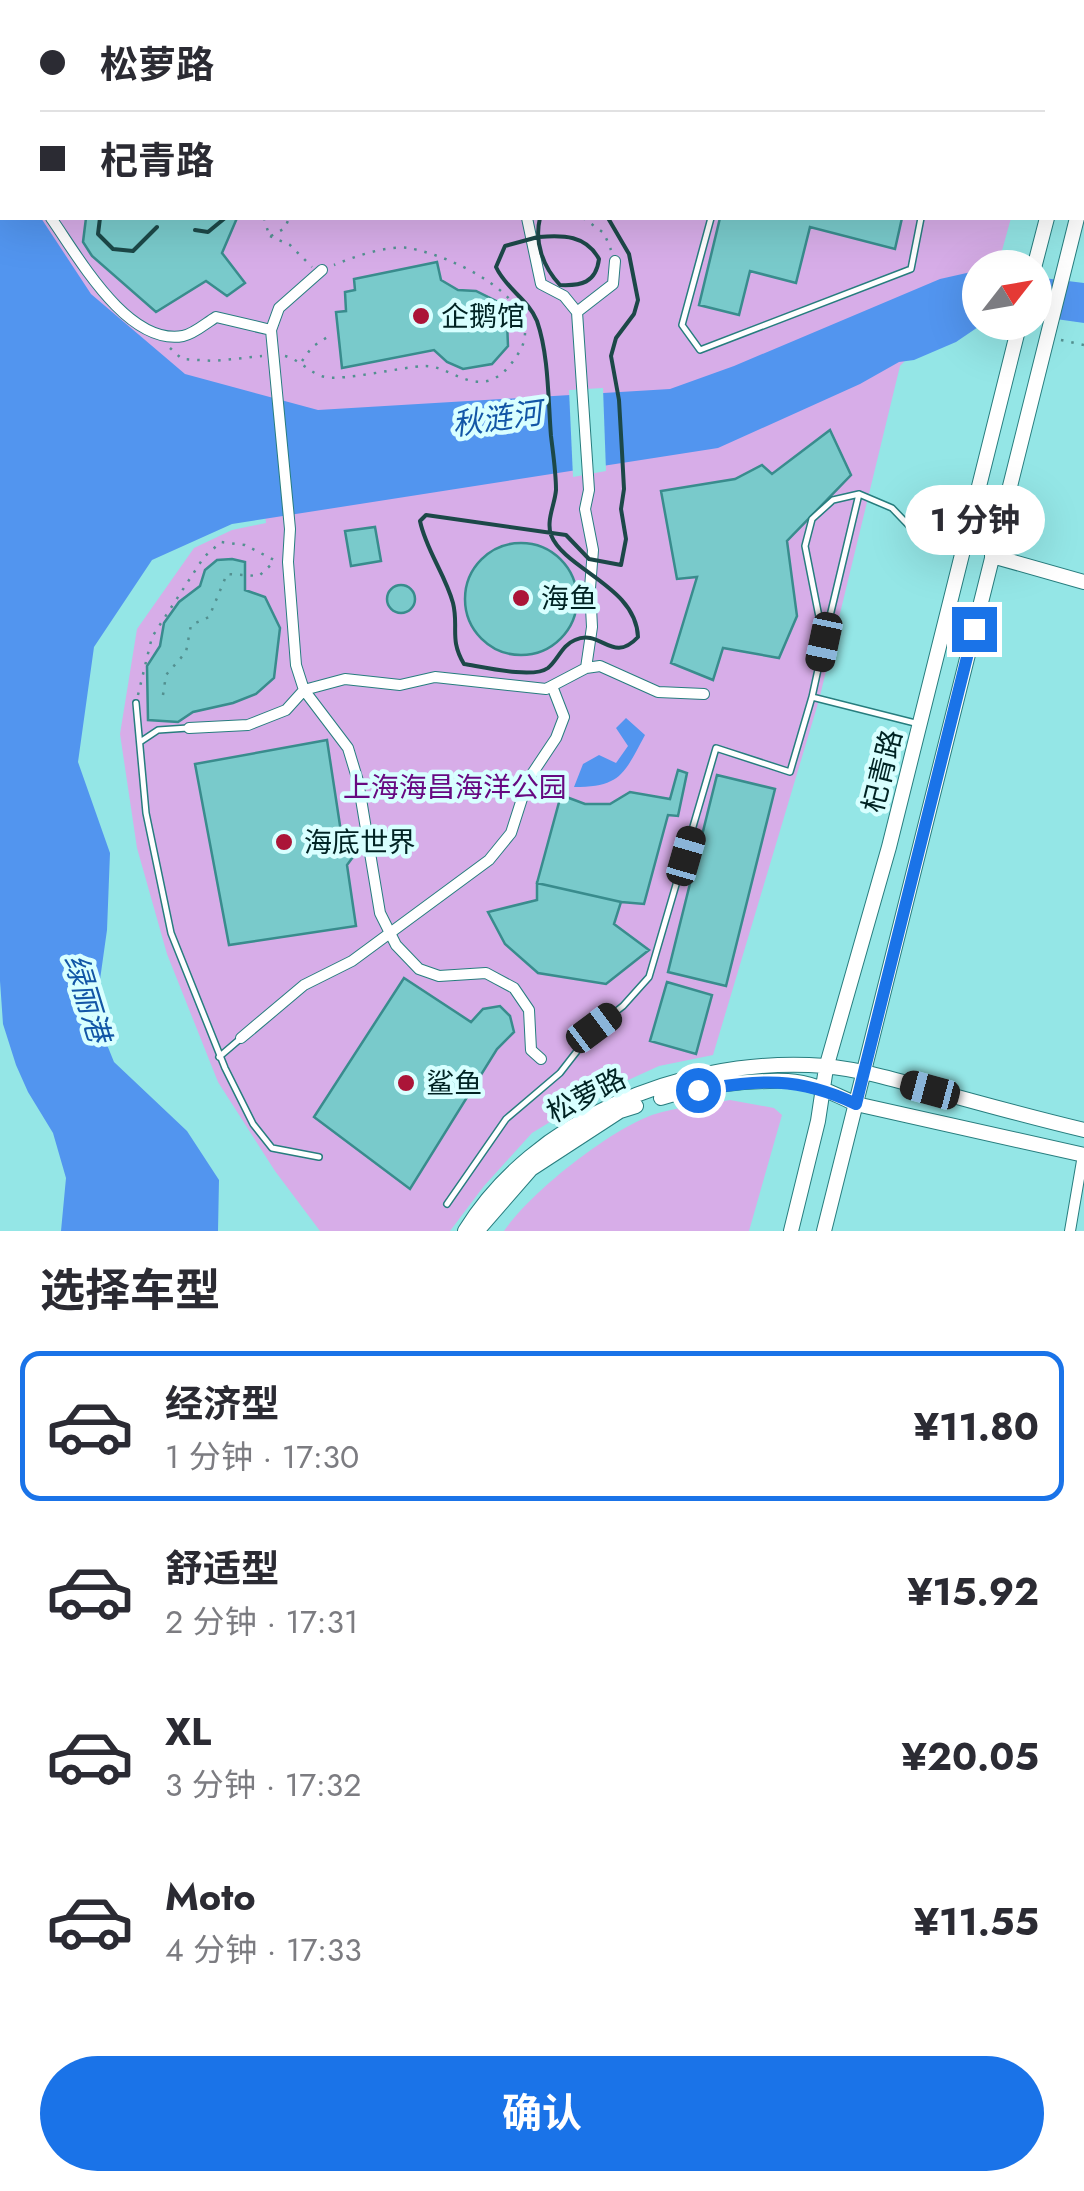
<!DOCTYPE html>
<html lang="zh">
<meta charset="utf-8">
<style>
body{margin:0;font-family:Jost,"Noto Sans SC",sans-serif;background:#f7f7f7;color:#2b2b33;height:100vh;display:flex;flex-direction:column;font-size:38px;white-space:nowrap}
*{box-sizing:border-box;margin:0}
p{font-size:32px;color:#7c7c81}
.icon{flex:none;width:55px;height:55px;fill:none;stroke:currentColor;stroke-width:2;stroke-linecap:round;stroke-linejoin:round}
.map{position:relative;height:1231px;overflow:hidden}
.drawer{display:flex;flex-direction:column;background:#fff;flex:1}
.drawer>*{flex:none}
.hud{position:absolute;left:0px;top:0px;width:1085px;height:220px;box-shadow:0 10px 40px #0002;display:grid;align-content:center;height:220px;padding:0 40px;background:#fff}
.needle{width:65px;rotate:59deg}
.tools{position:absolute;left:962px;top:250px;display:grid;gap:20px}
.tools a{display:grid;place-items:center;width:90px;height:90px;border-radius:50%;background:#fff;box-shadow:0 10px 40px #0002;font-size:50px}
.end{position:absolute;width:45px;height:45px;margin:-22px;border:12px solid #1a73e8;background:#fff;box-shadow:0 0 0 5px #fff}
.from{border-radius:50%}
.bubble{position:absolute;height:70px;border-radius:35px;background:#fff;box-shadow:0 10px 40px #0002;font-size:32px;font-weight:700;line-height:70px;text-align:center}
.car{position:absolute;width:30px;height:60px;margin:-30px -15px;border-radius:12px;box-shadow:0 0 8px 2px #0007;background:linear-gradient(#222 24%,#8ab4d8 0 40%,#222 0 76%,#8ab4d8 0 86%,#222 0)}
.hud b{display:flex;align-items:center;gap:35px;height:95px;font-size:38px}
.hud b+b{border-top:2px solid #e1e1e2}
.hud i{width:25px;height:25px;background:#2b2b33}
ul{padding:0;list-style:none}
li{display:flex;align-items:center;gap:30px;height:150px;margin:0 20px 15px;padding:0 20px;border:5px solid transparent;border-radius:20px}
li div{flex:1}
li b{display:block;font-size:38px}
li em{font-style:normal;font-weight:700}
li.current{border-color:#1a73e8}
li>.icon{width:90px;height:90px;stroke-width:1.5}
h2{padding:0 40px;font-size:45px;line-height:120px}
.button{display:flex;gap:20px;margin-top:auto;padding:20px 40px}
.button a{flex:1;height:115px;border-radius:60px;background:#1a73e8;color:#fff;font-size:40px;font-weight:700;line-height:115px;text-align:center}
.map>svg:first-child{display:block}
</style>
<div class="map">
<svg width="1084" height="1231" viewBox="0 0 1084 1231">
<rect width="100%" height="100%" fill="#94e6e6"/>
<path fill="#d7ade8" d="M0,0H476L486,2H2V165Z
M35,218H1011L998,265L980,268V283L900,366L819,700L713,1055L659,1066L591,1097L532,1133L484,1186L450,1231H320L275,1171L218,1082L167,954L137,848L120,734L137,629L194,548L232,530L266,523L253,411L174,382L117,334Z
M730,1100L774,1108L782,1115L749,1231H504C532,1191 607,1132 652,1115C676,1107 705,1105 730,1100Z"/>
<path fill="#5295ef" d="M0,152L2,218H41L91,294L185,374L318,410L670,389L734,366L940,279L980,270V322L984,323L956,342L914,360L899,362L860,384L718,448L232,524L152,560L94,647L78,762L110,853L107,930L95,1015L114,1062L187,1131L219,1180L218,1231H61L66,1178L53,1133L28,1092L16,1065L3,1024L0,981Z
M1035,277L1084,283V323L1035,316Z
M626,718L645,735C624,774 621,787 574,787L583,764L599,755L616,763L628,746L616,728Z"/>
<path fill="#94e6e6" d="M603,388L606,471L573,477L569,390Z"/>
<path fill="#79cacb" stroke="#398c8d" stroke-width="2.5" d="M238,0H355L237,2Z
M86,218H237L222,253L245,283L227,296L206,281L156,312L92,256L83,242Z
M720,218H902L895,249L810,227L796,283L750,271L739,315L699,305Z
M437,262L441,280L458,290L476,291L500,303L507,321L508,346L492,364L463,369L447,362L434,350L342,368L336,312L346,311L345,292L355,290L354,279Z
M830,430L851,475L787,541L797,616L779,658L723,648L713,680L671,663L697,577L677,579L661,491L735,479L762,465L772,474Z
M375,527L381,561L351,566L345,531Z
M465 599a56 56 0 1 1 112 0a56 56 0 1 1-112 0Z
M232,559L245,562V590L265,597L280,628L274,678L256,694L233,703L193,712L178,722L148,720L147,666L160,646L164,623L179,602L200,586L205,570L217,560Z
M387 599a14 14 0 1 1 28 0a14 14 0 1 1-28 0Z
M327,740L341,832L357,837L361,846L347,865L356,926L229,945L195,764Z
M678,770L687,773L678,816L668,815L644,904L621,902L537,883L561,795L585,804H610L630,792L670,799Z
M717,775L775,789L726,986L668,972Z
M537,883L621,902L614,924L649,950L606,984L538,973L505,944L488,912L537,900Z
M404,978L471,1022L483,1009L500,1006L510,1016L514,1032L497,1049L410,1189L314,1117Z
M667,982L712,995L696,1054L650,1041Z"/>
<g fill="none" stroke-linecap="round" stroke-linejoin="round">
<g stroke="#277d7e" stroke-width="8">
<path id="lane" d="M639,0L649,2
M711,218L682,325L700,350L911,269L921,218
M825,637L859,494
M136,703L146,813L171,933L225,1068L253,1124L272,1148L319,1157
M919,724L812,697L824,642L805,546L812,519L833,500L859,494L892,508L915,532L961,547
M140,742L158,730L188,728
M219,1057L240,1039
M447,1204L506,1119L560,1073L595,1028L623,1006L649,977L716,748L790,772L812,697"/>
</g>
<g stroke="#277d7e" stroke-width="12">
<path id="street" d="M161,0L164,2
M94,2L98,0
M0,43L2,42
M1082,90L1084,91
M0,127L2,132
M51,218C78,256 127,346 183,336C194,334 206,323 216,317L271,330
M527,218L541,284L564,296L577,312L613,284L615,261
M322,270L279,308L271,330L290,529L288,562L296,665L304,690L348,748L358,781L380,913L396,945L419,969L439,976L486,973L514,988L529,1010L531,1050L541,1059
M577,312L589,490L585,509L593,550L590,588L592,627L586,668
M189,728L248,725L286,710L304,690L345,679L400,685L435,677L546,689L586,668L600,666L658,692L704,694
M241,1038L304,985L352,961L489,860L511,833L528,780L556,738L564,717L552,686
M1070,1231L1083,1155"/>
</g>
<g stroke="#277d7e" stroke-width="16">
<path id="secondary" d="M595,0L604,2
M1082,78L1084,73
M1082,198L1084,192
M1034,268L1047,218
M992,556L1084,582
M661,1098C699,1085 748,1080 788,1081C812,1082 834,1094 856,1104L1084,1155
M465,1231C534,1119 680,1060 809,1065C846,1066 885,1077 921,1087C975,1102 1029,1117 1084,1130
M477,1231L531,1169L620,1111L636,1106
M791,1231L818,1121L826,1068L889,847L1020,322
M824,1231L1077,218"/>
</g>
<path stroke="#539090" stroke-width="2.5" stroke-dasharray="2.5 8" stroke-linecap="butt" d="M264,218L269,235
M583,218L604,233L611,250
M270,236L290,245L312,267
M271,236L285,228L289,218
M1061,340L1084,345
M170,348L182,359L214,361L262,356
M285,356C300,360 311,374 325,377C344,381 401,367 425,366C447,366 467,388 491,380C503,375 511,365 518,354C553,301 448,254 408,248C387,245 353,257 334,265
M302,361L312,347L332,334
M138,695L152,637L204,557L221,542L245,545L276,561
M163,695L166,675L186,652L191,625L209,617L227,574L259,576L275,561"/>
<use href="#lane" stroke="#fff" stroke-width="5"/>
<use href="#street" stroke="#fff" stroke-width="10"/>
<use href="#secondary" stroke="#fff" stroke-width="14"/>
<path stroke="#1c4848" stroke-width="4" d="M100,218L98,234L113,249L133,251L157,227
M540,218C534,242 543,267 560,285C581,286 596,283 599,259C586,235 563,235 539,237H538L505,246L496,267C506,289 528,299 537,321C549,356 548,400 551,436C553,453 556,472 556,490C555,504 546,520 551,535C565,570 636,586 638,637C612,665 601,628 575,640C562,645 558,660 548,668C533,679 483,667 464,664C449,639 459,627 453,603C445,574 426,550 420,521L426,515L566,535L589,559L621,565L626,539L621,509L624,489L622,452L619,400L611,356L616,338L634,314L638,300L629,254L608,218
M195,230L208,232L225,218"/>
</g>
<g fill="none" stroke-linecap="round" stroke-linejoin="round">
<path stroke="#1a73e8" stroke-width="12" d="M698,1090C761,1080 797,1076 856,1104L974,629"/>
</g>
<g fill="#ab1538" stroke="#d8ffff" stroke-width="4">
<circle cx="421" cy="316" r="10"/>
<circle cx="521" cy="598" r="10"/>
<circle cx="284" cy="842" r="10"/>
<circle cx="406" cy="1083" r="10"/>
</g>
<g text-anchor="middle" stroke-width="9" stroke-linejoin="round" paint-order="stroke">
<g font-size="28" fill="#002323" stroke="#d8ffff" text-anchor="start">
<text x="441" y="326">企鹅馆</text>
<text x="541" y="608">海鱼</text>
<text x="304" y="852">海底世界</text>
<text x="426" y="1093">鲨鱼</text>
</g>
<g font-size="28" fill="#002323" stroke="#d8ffff">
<text transform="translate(882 771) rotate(-76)" y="10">杞青路</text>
<text transform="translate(586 1095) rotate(-27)" y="10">松萝路</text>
</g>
<g font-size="28" fill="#670981" stroke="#d8ffff">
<text x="455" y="797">上海海昌海洋公园</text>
</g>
<g font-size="30" font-style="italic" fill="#1256a6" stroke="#d8ffff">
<text transform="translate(497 419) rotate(-8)" y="10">秋涟河</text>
<text transform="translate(87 998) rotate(73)" y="10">绿丽港</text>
</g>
</g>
</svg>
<div class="tools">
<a><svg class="needle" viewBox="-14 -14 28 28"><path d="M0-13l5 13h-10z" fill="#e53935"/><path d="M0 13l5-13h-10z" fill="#7c7c81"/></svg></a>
</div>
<i class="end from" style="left:698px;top:1090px"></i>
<i class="end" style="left:974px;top:629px"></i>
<div class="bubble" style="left:905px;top:485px;width:140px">1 分钟</div>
<i class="car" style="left:824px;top:642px;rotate:192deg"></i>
<i class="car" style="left:686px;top:856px;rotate:16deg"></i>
<i class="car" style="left:594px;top:1028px;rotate:53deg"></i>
<i class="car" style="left:930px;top:1090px;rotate:285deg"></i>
<div class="hud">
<b><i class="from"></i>松萝路</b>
<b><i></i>杞青路</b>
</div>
</div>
<section class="drawer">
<h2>选择车型</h2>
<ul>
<li class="current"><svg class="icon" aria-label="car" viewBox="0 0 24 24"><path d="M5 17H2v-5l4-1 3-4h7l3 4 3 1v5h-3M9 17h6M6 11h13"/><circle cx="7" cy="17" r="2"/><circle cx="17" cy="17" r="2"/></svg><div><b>经济型</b><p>1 分钟 · 17:30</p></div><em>¥11.80</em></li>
<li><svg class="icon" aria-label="car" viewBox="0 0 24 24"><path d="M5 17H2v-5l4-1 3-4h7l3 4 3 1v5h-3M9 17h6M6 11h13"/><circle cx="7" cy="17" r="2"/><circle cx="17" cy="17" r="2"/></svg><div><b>舒适型</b><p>2 分钟 · 17:31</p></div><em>¥15.92</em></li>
<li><svg class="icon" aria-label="car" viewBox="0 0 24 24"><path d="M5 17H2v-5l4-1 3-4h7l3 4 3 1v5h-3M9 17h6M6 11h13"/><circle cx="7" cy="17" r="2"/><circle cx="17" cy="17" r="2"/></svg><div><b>XL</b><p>3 分钟 · 17:32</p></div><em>¥20.05</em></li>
<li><svg class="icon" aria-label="car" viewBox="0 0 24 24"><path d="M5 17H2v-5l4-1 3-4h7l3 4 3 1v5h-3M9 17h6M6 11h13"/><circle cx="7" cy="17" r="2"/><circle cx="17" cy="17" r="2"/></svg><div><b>Moto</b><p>4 分钟 · 17:33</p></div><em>¥11.55</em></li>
</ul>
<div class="button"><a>确认</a></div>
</section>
